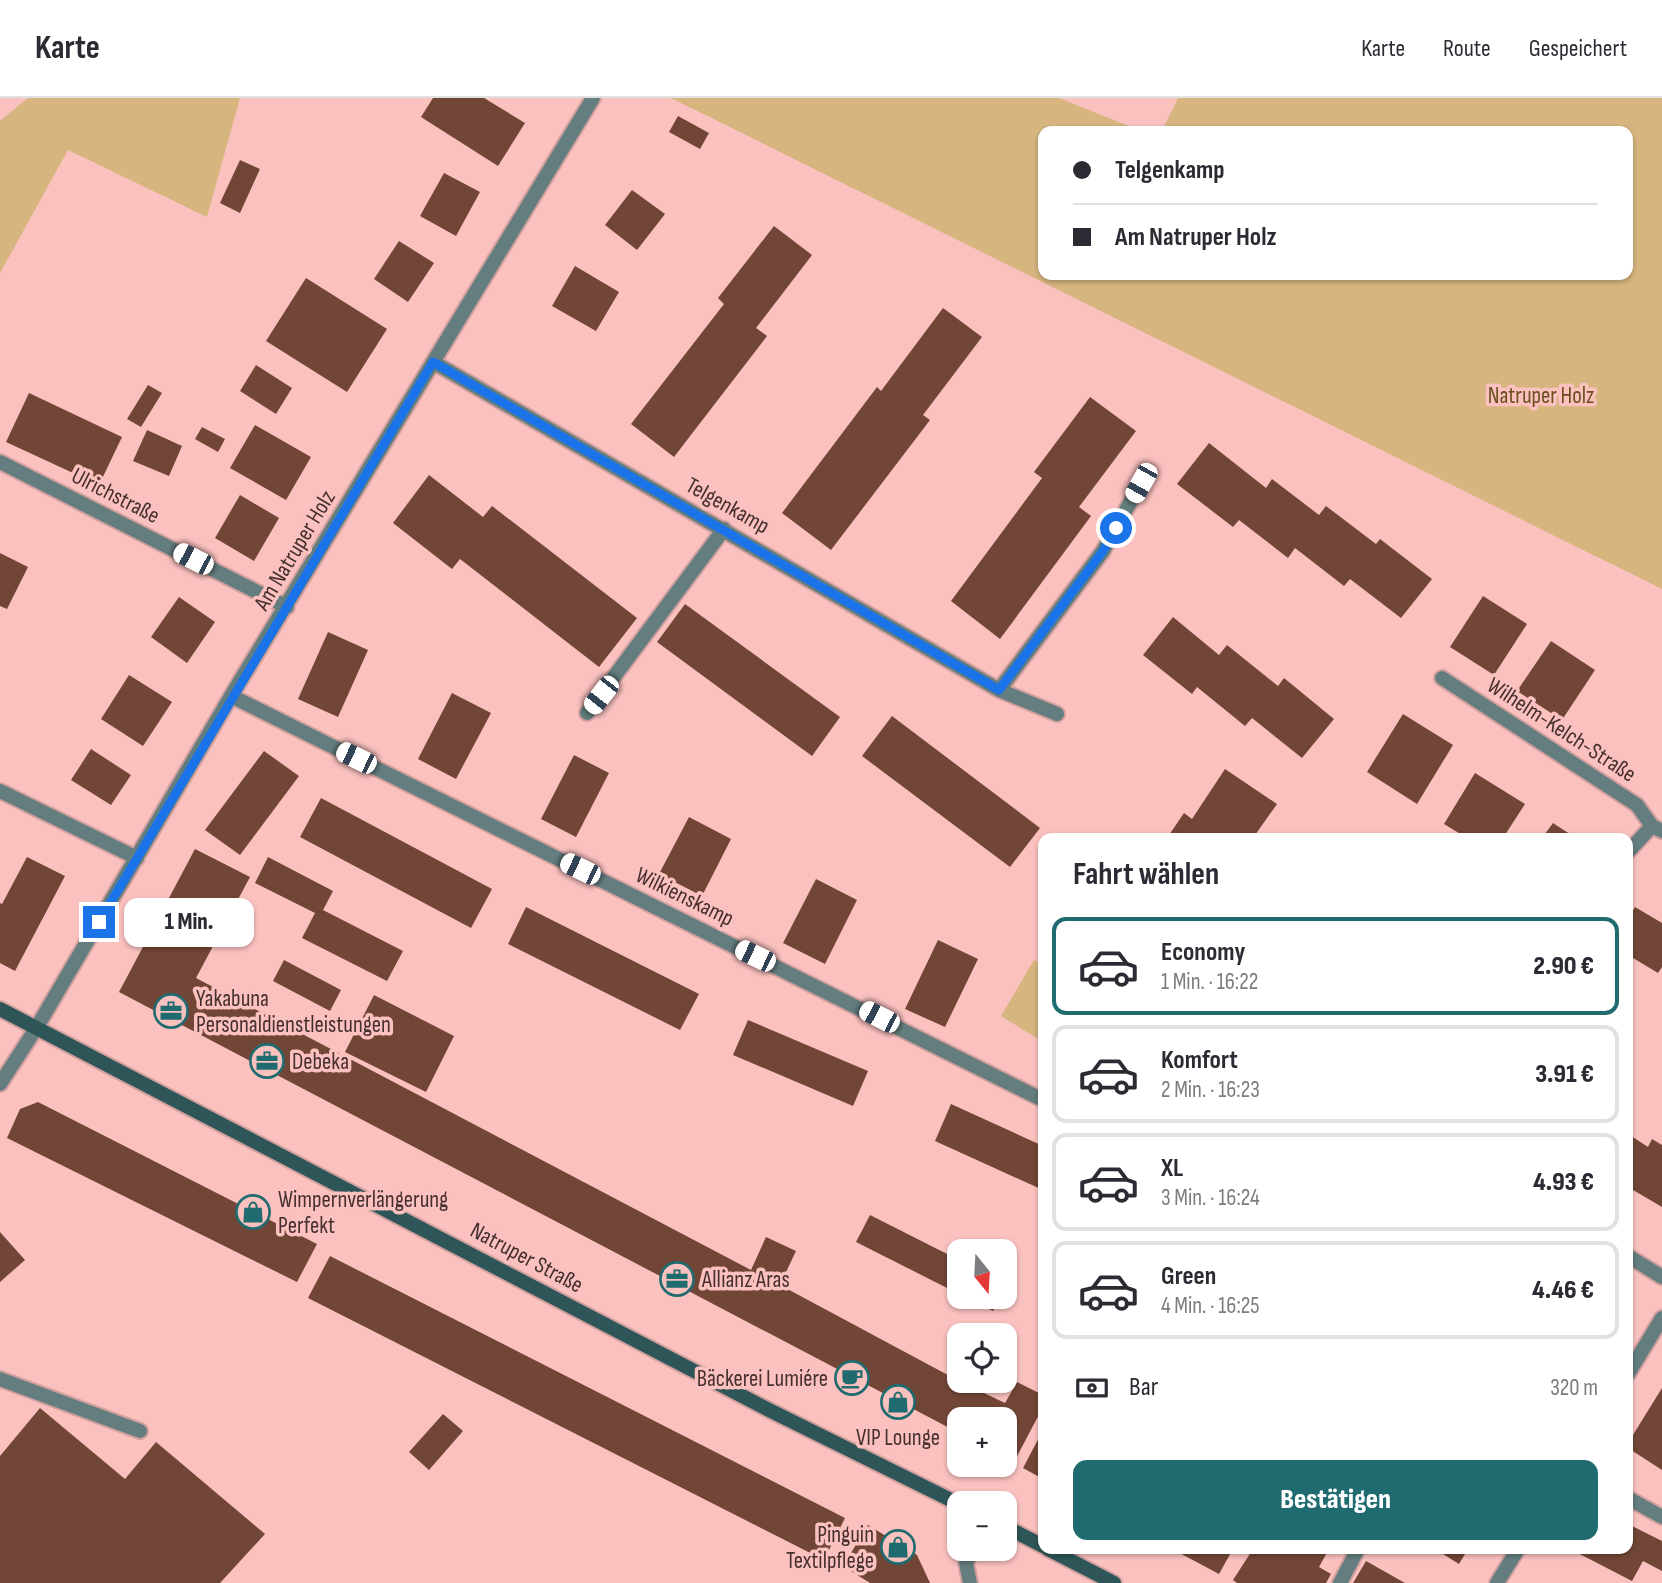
<!DOCTYPE html>
<html lang="de">
<meta charset="utf-8">
<style>
body{margin:0;font-family:"Sofia Sans Condensed",sans-serif;background:#f7f7f7;color:#2b2b33;height:100vh;display:flex;flex-direction:column;font-size:26px;white-space:nowrap}
*{box-sizing:border-box;margin:0}
p{font-size:23px;color:#7c7c81}
.icon{flex:none;width:38px;height:38px;fill:none;stroke:currentColor;stroke-width:2;stroke-linecap:round;stroke-linejoin:round}
.map{position:relative;flex:1;overflow:hidden}
.details{position:absolute;left:1038px;top:735px;width:595px;height:721px;display:flex;flex-direction:column;background:#fff;border-radius:14px;box-shadow:0 2px 5px #0004}
.details>*{flex:none}
.top-card{position:absolute;left:1038px;top:28px;width:595px;height:154px;border-radius:14px;box-shadow:0 2px 5px #0004;display:grid;align-content:center;height:154px;padding:0 35px;background:#fff}
.needle{width:46px;rotate:162deg}
.buttons{position:absolute;left:947px;top:1141px;display:grid;gap:14px}
.buttons a{display:grid;place-items:center;width:70px;height:70px;border-radius:14px;background:#fff;box-shadow:0 2px 5px #0004;font-size:35px}
.end{position:absolute;width:32px;height:32px;margin:-16px;border:9px solid #1a73e8;background:#fff;box-shadow:0 0 0 4px #fff}
.from{border-radius:50%}
.bubble{position:absolute;height:49px;border-radius:14px;background:#fff;box-shadow:0 2px 5px #0004;font-size:23px;font-weight:800;line-height:49px;text-align:center}
.car{position:absolute;width:21px;height:42px;margin:-21px -10px;border-radius:9px;box-shadow:0 0 5px 2px #0007;background:linear-gradient(#fff 24%,#345 0 40%,#fff 0 76%,#345 0 86%,#fff 0)}
.top-card b{display:flex;align-items:center;gap:24px;height:66px;font-size:26px}
.top-card b+b{border-top:2px solid #e1e1e2}
.top-card i{width:18px;height:18px;background:#2b2b33}
ul{padding:0;list-style:none}
li{display:flex;align-items:center;gap:21px;height:98px;margin:0 14px 10px;padding:0 21px;border:4px solid #e1e1e2;border-radius:14px}
li div{flex:1}
li b{display:block;font-size:26px}
li em{font-style:normal;font-weight:800}
li.active{border-color:#1f6b6f}
li>.icon{width:63px;height:63px;stroke-width:1.5}
h2{padding:0 35px;font-size:32px;line-height:84px}
.pay{display:flex;align-items:center;gap:18px;height:77px;padding:0 35px;font-size:26px}
.pay p{margin-inline-start:auto}
.cta{display:flex;gap:14px;margin-top:auto;padding:14px 35px}
.cta a{flex:1;height:80px;border-radius:14px;background:#1f6b6f;color:#fff;font-size:28px;font-weight:800;line-height:80px;text-align:center}
header{display:flex;align-items:center;gap:42px;box-sizing:border-box;height:98px;padding:0 35px;background:#fff;border-bottom:2px solid #e1e1e2}
header strong{font-size:33px}
nav{display:flex;gap:38px;margin-inline-start:auto;font-size:24px}
.map>svg:first-child{display:block}
</style>
<header>
<strong>Karte</strong>
<nav><a>Karte</a><a>Route</a><a>Gespeichert</a></nav>
</header>
<div class="map">
<svg width="1662" height="1485" viewBox="0 0 1662 1485">
<rect width="100%" height="100%" fill="#fac1bf"/>
<path fill="#d6b57f" d="M28,0H240L207,119L68,52L0,175V23Z
M671,0H1059L1141,33H1043V177H1628V33H1162L1178,0H1662V491Z
M1034,862L1043,868V944L1001,918Z"/>
<path fill="#724636" d="M433,0H484L525,25L498,68L421,19Z
M678,18L709,35L700,51L669,34Z
M240,62L260,71L240,115L220,105Z
M444,75L480,94L456,138L420,118Z
M632,92L665,116L637,152L605,127Z
M774,128L812,157L756,230L767,238L674,359L631,326L724,206L718,200Z
M399,143L434,165L408,204L374,181Z
M575,168L619,194L596,233L552,208Z
M306,180L387,231L347,294L266,243Z
M943,210L982,239L923,317L930,322L831,452L782,415L877,289L881,293Z
M256,267L292,290L276,316L240,293Z
M148,287L162,295L141,329L127,321Z
M29,295L122,339L99,387L6,344Z
M1090,299L1136,333L1079,409L1091,418L1000,541L951,503L1042,380L1034,374Z
M255,327L311,359L286,402L230,370Z
M202,329L225,341L218,354L195,341Z
M147,332L182,348L169,378L133,363Z
M1209,345L1266,390L1272,381L1319,417L1326,408L1376,446L1380,441L1432,481L1401,520L1350,481L1344,488L1295,450L1288,460L1239,422L1233,429L1177,386Z
M429,377L483,419L492,408L637,520L599,569L460,461L452,471L393,425Z
M240,397L279,420L254,463L215,440Z
M0,455L28,469L7,511L0,508Z
M1483,498L1527,526L1494,577L1450,549Z
M179,499L215,524L187,565L151,539Z
M685,506L840,619L812,658L657,544Z
M1173,519L1219,557L1227,547L1278,588L1284,580L1334,621L1302,660L1252,620L1245,628L1197,589L1192,596L1143,557Z
M328,534L368,552L338,619L298,601Z
M1551,543L1595,572L1562,622L1517,593Z
M129,577L172,604L143,648L101,621Z
M452,595L491,615L456,681L418,661Z
M1403,616L1453,647L1417,706L1367,674Z
M892,618L1040,730L1010,769L862,658Z
M91,651L131,677L111,707L71,682Z
M264,653L299,678L240,757L205,732Z
M574,657L609,675L576,739L541,721Z
M1225,671L1277,706L1253,740H1167L1184,715L1192,721Z
M1475,675L1525,706L1503,740H1467L1444,726Z
M321,700L492,791L471,830L300,739Z
M689,719L731,741L702,798L659,776Z
M1553,725L1576,740H1542Z
M195,751L250,779L196,880L751,1172L766,1139L796,1153L780,1187L959,1283L1005,1305L1017,1284L1043,1297V1309L1014,1364L1004,1359V1321H959V1335L119,894Z
M27,759L65,778L15,873L0,865V805L2,806Z
M268,759L333,793L323,812L403,853L387,883L302,840L315,815L255,785Z
M816,781L857,802L825,866L783,845Z
M526,809L699,896L680,932L508,846Z
M1635,809L1662,825V869L1658,875L1628,857V821Z
M938,842L978,861L945,929L905,911Z
M284,862L341,892L330,913L273,883Z
M374,897L454,938L426,994L345,954Z
M748,922L868,973L853,1008L733,957Z
M38,1004L317,1146L297,1184L7,1040L20,1011Z
M951,1006L1043,1048V1092L935,1043Z
M1628,1036L1648,1049L1652,1041L1662,1047V1109L1628,1089Z
M870,1117L959,1162V1196L856,1144Z
M0,1134L25,1162L0,1184Z
M330,1158L845,1420L824,1462L308,1200Z
M964,1199H1001L993,1213Z
M1662,1290V1372L1628,1350V1345Z
M40,1310L125,1381L156,1344L265,1436L220,1485H0V1358Z
M443,1316L463,1333L429,1372L409,1354Z
M1043,1332V1381L1023,1370Z
M1628,1426L1662,1443V1473L1643,1463L1632,1483L1570,1451H1628Z
M868,1427L917,1457L930,1485H870L843,1468Z
M1172,1451H1233L1219,1476Z
M1253,1451H1329L1319,1469L1331,1476L1326,1485H1237L1233,1482Z
M1435,1451H1468L1459,1466Z
M1366,1463L1405,1485H1353Z"/>
<g fill="none" stroke-linecap="round" stroke-linejoin="round">
<g stroke="#d2a19f" stroke-width="18">
<path id="lane" d="M587,615L724,431
M0,693L137,760
M0,1281L140,1333
M1628,1400L1662,1419
M1340,1485L1358,1451"/>
</g>
<g stroke="#d2a19f" stroke-width="18">
<path id="street" d="M433,264L999,592L1057,616
M0,364L287,509
M1442,580L1637,707L1652,728L1662,733
M999,592L1103,453L1141,385
M231,598L1043,1002
M1628,754L1652,728
M0,986L37,929L231,598L593,0
M1628,1158L1662,1179
M1628,1276L1662,1220
M970,1485L966,1465L973,1451
M1497,1485L1518,1451"/>
</g>
<g stroke="#d2a19f" stroke-width="18">
<path id="secondary" d="M0,911L771,1313L959,1406
M1004,1428L1043,1448
M1048,1451L1114,1485"/>
</g>
<use href="#lane" stroke="#647d7e" stroke-width="14"/>
<use href="#street" stroke="#647d7e" stroke-width="14"/>
<use href="#secondary" stroke="#2e5557" stroke-width="14"/>
</g>
<g fill="none" stroke-linecap="round" stroke-linejoin="round">
<path stroke="#1a73e8" stroke-width="9" d="M99,824L433,264L999,592L1103,453L1116,430"/>
</g>
<defs>
<g id="office-ring" transform="scale(1.75)"><circle r="9.5" fill="#fac1bf" stroke="#1f6b6f" stroke-width="1.5"/><path d="M-6-3h4V-5.5h4V-3h4V5H-6ZM-1-4.5V-3h2v-1.5ZM-6 0V1H6V0Z" fill="#1f6b6f"/></g>
<g id="shop-ring" transform="scale(1.75)"><circle r="9.5" fill="#fac1bf" stroke="#1f6b6f" stroke-width="1.5"/><path d="M-5-2.5h2.3a2.7 3.5 0 0 1 5.4 0H5L5.5 6h-11ZM-1.5-2.5h3a1.5 2.3 0 0 0-3 0Z" fill="#1f6b6f"/></g>
<g id="cafe-ring" transform="scale(1.75)"><circle r="9.5" fill="#fac1bf" stroke="#1f6b6f" stroke-width="1.5"/><path d="M-5.5-4.5H6V0H3Q3 3.5 0 3.5H-2.5Q-5.5 3.5-5.5 0ZM3-3.2v2h1.7v-2ZM-6 4.5H4V6H-6Z" fill="#1f6b6f"/></g>
</defs>
<g fill-rule="evenodd">
<use href="#office-ring" x="171" y="913"/>
<use href="#office-ring" x="267" y="963"/>
<use href="#shop-ring" x="253" y="1114"/>
<use href="#office-ring" x="677" y="1181"/>
<use href="#cafe-ring" x="852" y="1280"/>
<use href="#shop-ring" x="898" y="1304"/>
<use href="#shop-ring" x="898" y="1449"/>
</g>
<g text-anchor="middle" stroke-width="7" stroke-linejoin="round" paint-order="stroke">
<g font-size="23" fill="#694f1e" stroke="#fac1bf">
<text x="1541" y="305">Natruper Holz</text>
</g>
<g font-size="23" fill="#462f2f" stroke="#fac1bf">
<text transform="translate(116 397) rotate(27)" y="8">Ulrichstraße</text>
<text transform="translate(728 407) rotate(29)" y="8">Telgenkamp</text>
<text transform="translate(294 452) rotate(-59)" y="8">Am Natruper Holz</text>
<text transform="translate(1562 631) rotate(33)" y="8">Wilhelm-Kelch-Straße</text>
<text transform="translate(685 798) rotate(26)" y="8">Wilkienskamp</text>
<text transform="translate(527 1159) rotate(28)" y="8">Natruper Straße</text>
</g>
<g font-size="23" fill="#462f2f" stroke="#fac1bf" text-anchor="start">
<text x="196" y="908">Yakabuna<tspan x="196" dy="26">Personaldienstleistungen</tspan></text>
<text x="292" y="971">Debeka</text>
<text x="278" y="1109">Wimpernverlängerung<tspan x="278" dy="26">Perfekt</tspan></text>
<text x="702" y="1189">Allianz Aras</text>
<text x="828" y="1288" text-anchor="end">Bäckerei Lumiére</text>
<text x="898" y="1347" text-anchor="middle">VIP Lounge</text>
<text x="874" y="1444" text-anchor="end">Pinguin<tspan x="874" dy="26">Textilpflege</tspan></text>
</g>
</g>
</svg>
<div class="buttons">
<a><svg class="needle" viewBox="-14 -14 28 28"><path d="M0-13l5 13h-10z" fill="#e53935"/><path d="M0 13l5-13h-10z" fill="#7c7c81"/></svg></a>
<a><svg class="icon" aria-label="locate" viewBox="0 0 24 24"><circle cx="12" cy="12" r="6"/><path d="M12 2v4M12 18v4M2 12h4M18 12h4"/></svg></a>
<a>+</a>
<a>−</a>
</div>
<i class="end from" style="left:1116px;top:430px"></i>
<i class="end" style="left:99px;top:824px"></i>
<div class="bubble" style="left:124px;top:800px;width:130px">1 Min.</div>
<i class="car" style="left:1141px;top:385px;rotate:209deg"></i>
<i class="car" style="left:193px;top:461px;rotate:297deg"></i>
<i class="car" style="left:601px;top:597px;rotate:218deg"></i>
<i class="car" style="left:356px;top:660px;rotate:296deg"></i>
<i class="car" style="left:580px;top:771px;rotate:296deg"></i>
<i class="car" style="left:755px;top:858px;rotate:296deg"></i>
<i class="car" style="left:879px;top:919px;rotate:297deg"></i>
<div class="top-card">
<b><i class="from"></i>Telgenkamp</b>
<b><i></i>Am Natruper Holz</b>
</div>
<section class="details">
<h2>Fahrt wählen</h2>
<ul>
<li class="active"><svg class="icon" aria-label="car" viewBox="0 0 24 24"><path d="M5 17H2v-5l4-1 3-4h7l3 4 3 1v5h-3M9 17h6M6 11h13"/><circle cx="7" cy="17" r="2"/><circle cx="17" cy="17" r="2"/></svg><div><b>Economy</b><p>1 Min. · 16:22</p></div><em>2.90 €</em></li>
<li><svg class="icon" aria-label="car" viewBox="0 0 24 24"><path d="M5 17H2v-5l4-1 3-4h7l3 4 3 1v5h-3M9 17h6M6 11h13"/><circle cx="7" cy="17" r="2"/><circle cx="17" cy="17" r="2"/></svg><div><b>Komfort</b><p>2 Min. · 16:23</p></div><em>3.91 €</em></li>
<li><svg class="icon" aria-label="car" viewBox="0 0 24 24"><path d="M5 17H2v-5l4-1 3-4h7l3 4 3 1v5h-3M9 17h6M6 11h13"/><circle cx="7" cy="17" r="2"/><circle cx="17" cy="17" r="2"/></svg><div><b>XL</b><p>3 Min. · 16:24</p></div><em>4.93 €</em></li>
<li><svg class="icon" aria-label="car" viewBox="0 0 24 24"><path d="M5 17H2v-5l4-1 3-4h7l3 4 3 1v5h-3M9 17h6M6 11h13"/><circle cx="7" cy="17" r="2"/><circle cx="17" cy="17" r="2"/></svg><div><b>Green</b><p>4 Min. · 16:25</p></div><em>4.46 €</em></li>
</ul>
<div class="pay"><svg class="icon" aria-label="cash" viewBox="0 0 24 24"><path d="M3 7h18v10H3z"/><circle cx="12" cy="12" r="2"/></svg>Bar<p>320 m</p></div>
<div class="cta"><a>Bestätigen</a></div>
</section>
</div>
